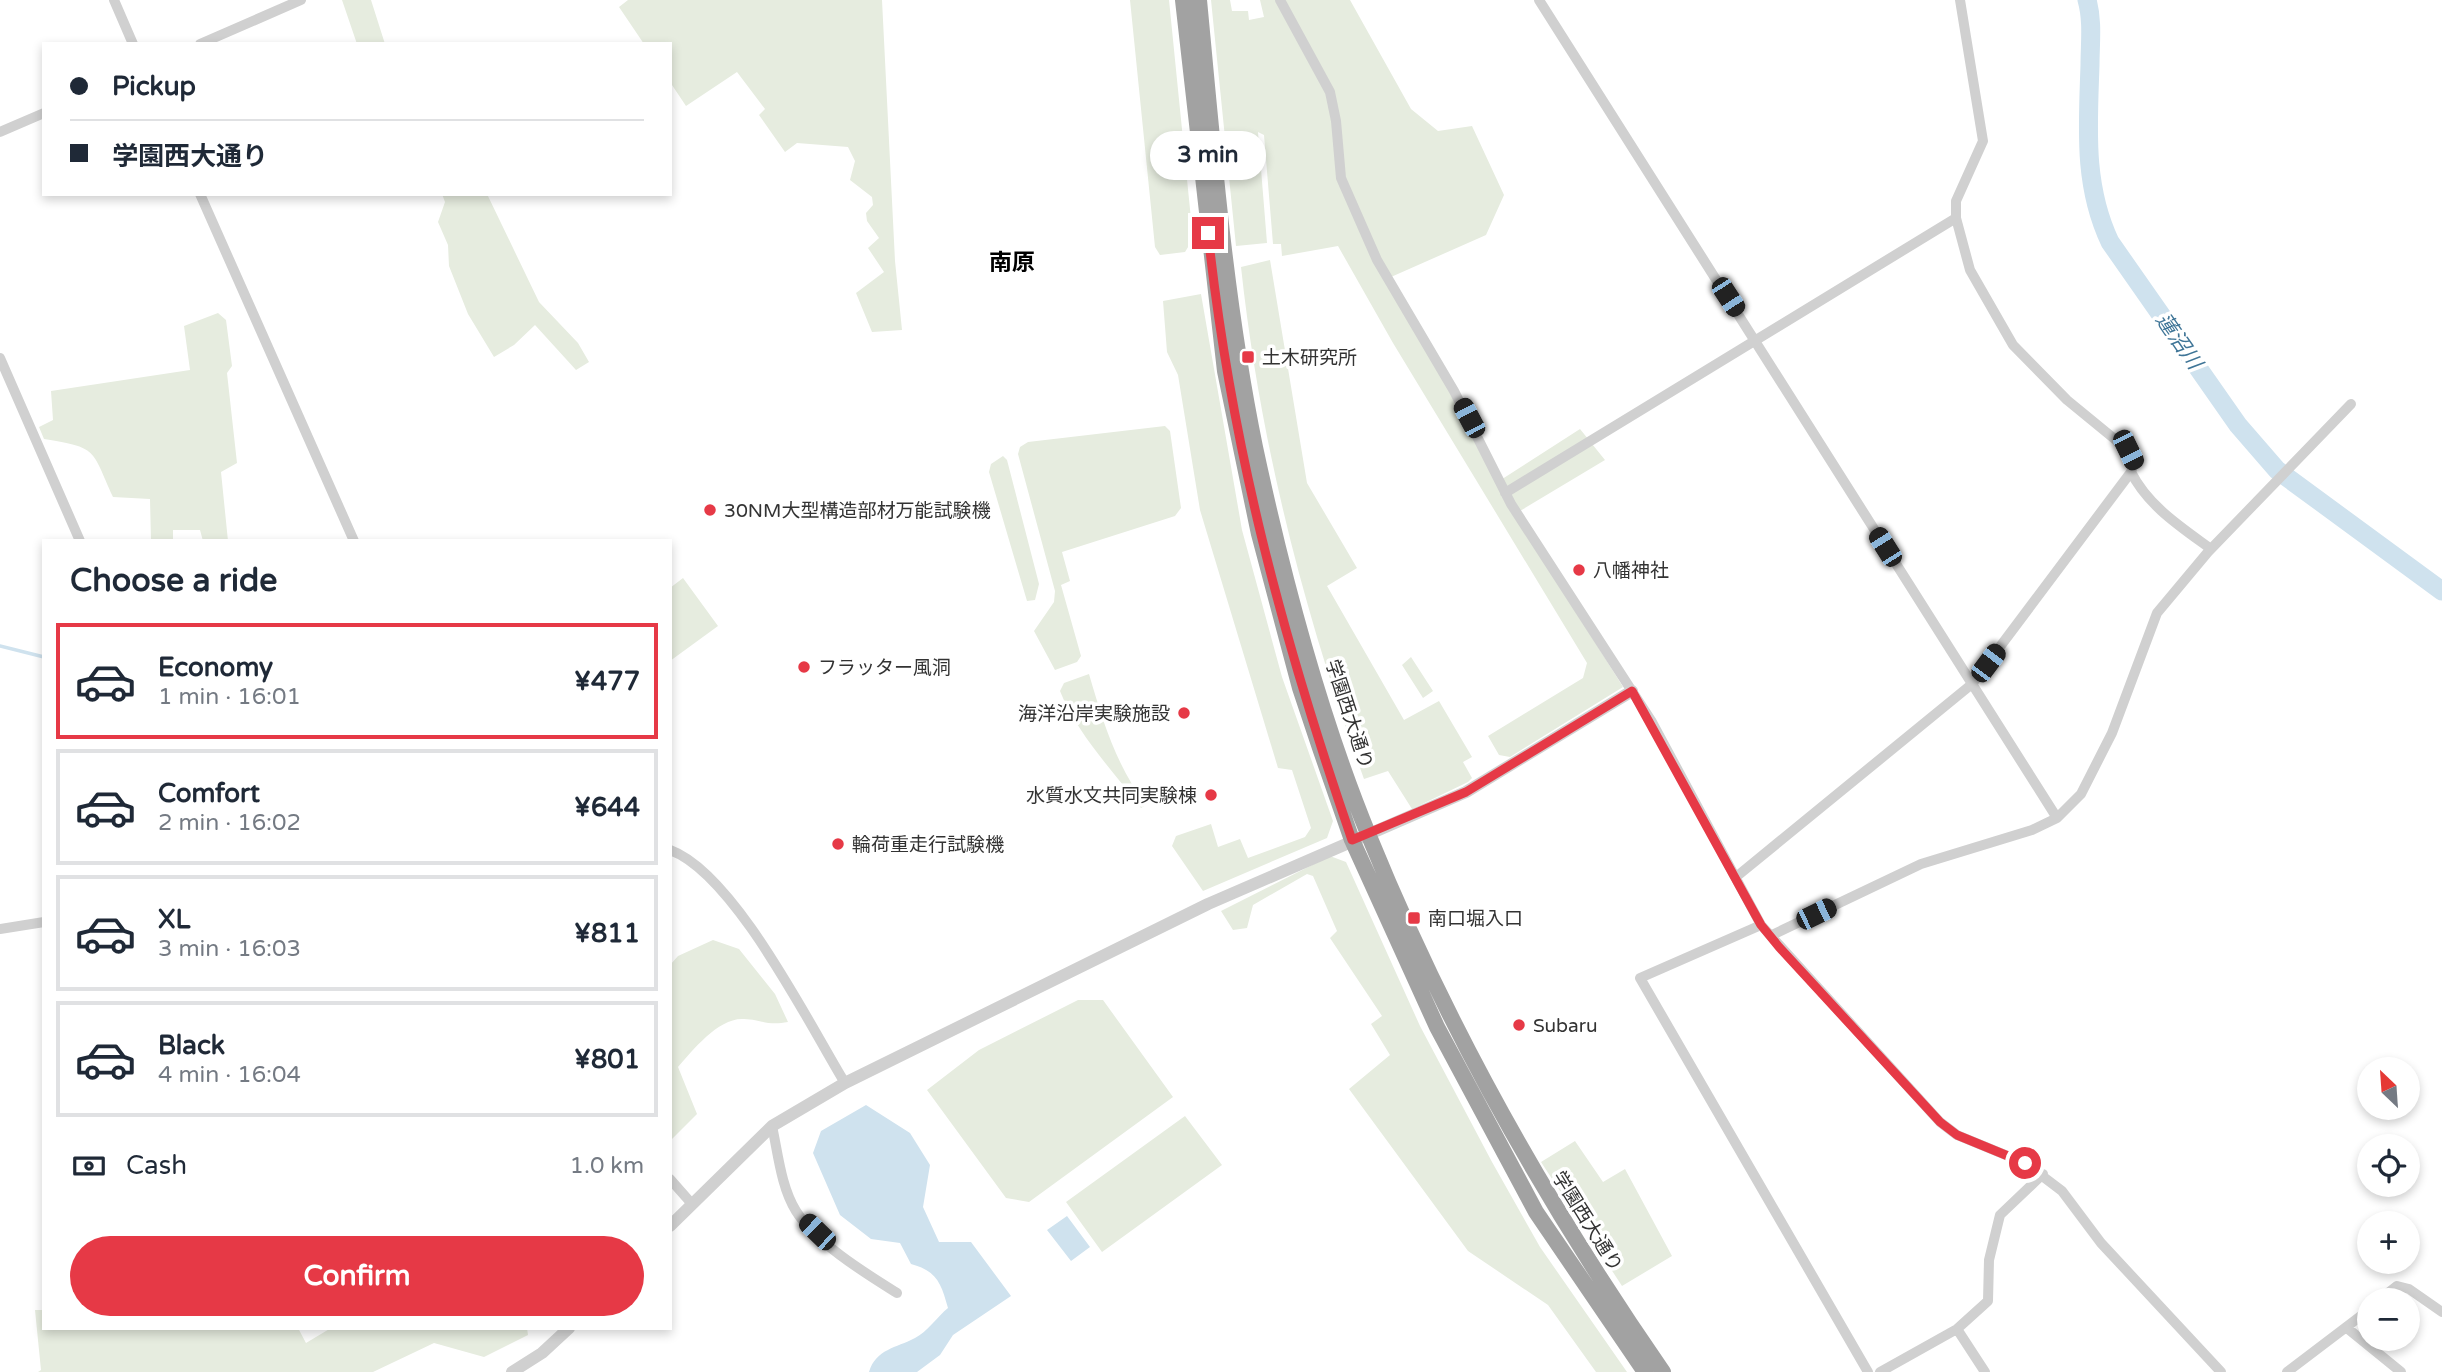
<!DOCTYPE html>
<meta charset="utf-8">
<style>
body{margin:0;font-family:"Varela Round","Noto Sans JP",sans-serif;background:#f6f6f7;color:#1f2937;height:100vh;display:flex;flex-direction:column;font-size:26px;white-space:nowrap}
*{box-sizing:border-box;margin:0}
p{font-size:23px;color:#747a83}
.icon{flex:none;width:38px;height:38px;fill:none;stroke:currentColor;stroke-width:2;stroke-linecap:round;stroke-linejoin:round}
.map{position:relative;flex:1;overflow:hidden}
.side{position:absolute;left:42px;top:539px;width:630px;height:791px;display:flex;flex-direction:column;background:#fff;border-radius:0px;box-shadow:0 4px 10px #0003}
.side>*{flex:none}
.banner{position:absolute;left:42px;top:42px;width:630px;height:154px;border-radius:0px;box-shadow:0 4px 10px #0003;display:grid;align-content:center;height:154px;padding:0 28px;background:#fff}
.needle{width:46px;rotate:335deg}
.tools{position:absolute;left:2357px;top:1057px;display:grid;gap:14px}
.tools a{display:grid;place-items:center;width:63px;height:63px;border-radius:50%;background:#fff;box-shadow:0 4px 10px #0003;font-size:35px}
.end{position:absolute;width:32px;height:32px;margin:-16px;border:9px solid #e63946;background:#fff;box-shadow:0 0 0 4px #fff}
.from{border-radius:50%}
.bubble{position:absolute;height:49px;border-radius:24px;background:#fff;box-shadow:0 4px 10px #0003;font-size:23px;font-weight:700;line-height:49px;text-align:center}
.car{position:absolute;width:21px;height:42px;margin:-21px -10px;border-radius:9px;box-shadow:0 0 5px 2px #0007;background:linear-gradient(#222 24%,#8ab4d8 0 40%,#222 0 76%,#8ab4d8 0 86%,#222 0)}
.banner b{display:flex;align-items:center;gap:24px;height:66px;font-size:26px}
.banner b+b{border-top:2px solid #e0e1e3}
.banner i{width:18px;height:18px;background:#1f2937}
ul{padding:0;list-style:none}
li{display:flex;align-items:center;gap:21px;height:116px;margin:0 14px 10px;padding:0 14px;border:4px solid #e0e1e3;border-radius:0px}
li div{flex:1}
li b{display:block;font-size:26px}
li em{font-style:normal;font-weight:700}
li.current{border-color:#e63946}
li>.icon{width:63px;height:63px;stroke-width:1.5}
h2{padding:0 28px;font-size:32px;line-height:84px}
.pay{display:flex;align-items:center;gap:18px;height:77px;padding:0 28px;font-size:26px}
.pay p{margin-inline-start:auto}
.cta{display:flex;gap:14px;margin-top:auto;padding:14px 28px}
.cta a{flex:1;height:80px;border-radius:42px;background:#e63946;color:#fff;font-size:28px;font-weight:700;line-height:80px;text-align:center}
.map>svg:first-child{display:block}
</style>
<div class="map">
<svg width="2442" height="1372" viewBox="0 0 2442 1372">
<rect width="100%" height="100%" fill="#fff"/>
<path fill="#e6ecdf" d="M342,0H371L385,44H357Z
M628,0H882L895,261L902,330L872,332L856,293L884,272L868,248L879,238L867,221L866,213L873,205L872,197L850,180L855,161L848,147L797,143L785,152L759,115L765,109L737,72L686,106L670,82V44H644L619,7Z
M1130,0H1169L1193,239L1185,252L1160,255L1155,247Z
M1211,0H1230L1232,11H1248L1249,20L1264,17L1260,0H1350L1411,109L1438,131L1472,126L1504,195L1486,235L1391,277L1496,483L1580,429L1605,460L1515,514L1623,687L1510,757L1499,755L1488,736L1583,678L1587,663L1393,343L1338,246L1282,256L1281,244H1273L1264,135L1258,132L1267,243L1236,246Z
M442,194H487L539,302L578,343L589,362L576,370L535,325L514,345L494,357L468,314L449,266L448,245L438,222L445,202Z
M1270,260L1307,483L1357,568L1327,586L1404,720L1439,701L1472,757L1463,762L1472,778L1468,782L1412,809L1388,771L1364,779C1304,613 1260,443 1241,267Z
M1201,294L1242,530L1282,677L1333,821L1327,838L1203,891L1172,846L1176,836L1211,824L1218,847L1240,839L1248,858L1305,837L1311,828L1292,770L1278,768L1200,510L1178,375L1167,352L1163,301Z
M218,313L226,320L232,366L227,373L237,463L221,472L228,541H203L200,530H173V541H151L150,499L113,497C91,448 98,448 44,439L39,427L53,420L51,391L190,370L184,326Z
M1165,426L1170,431L1181,508L1175,516L1062,552L1070,581L1061,585L1081,656L1077,662L1055,670L1034,631L1054,602L1055,591L1018,454L1020,447L1028,442Z
M1003,456L1007,460L1039,584L1035,600L1027,601L989,472L991,464Z
M683,578L718,626L670,661V588Z
M1411,657L1433,691L1423,698L1402,665Z
M1089,674C1103,722 1116,765 1146,805L1141,808C1114,772 1077,734 1060,691L1064,683Z
M1330,856L1346,862L1420,1026L1492,1162L1540,1247L1627,1372H1596L1548,1305L1468,1251L1349,1089L1390,1055L1371,1024L1382,1016L1330,938L1337,931L1313,876L1307,874L1253,905L1247,928L1233,930L1221,911Z
M713,940L739,949L775,994L788,1022C768,1026 763,1020 744,1019C719,1017 693,1050 678,1067L697,1114L670,1141V965L678,956Z
M1078,1000H1103L1173,1097L1029,1202L1006,1198L927,1090L979,1050Z
M1185,1116L1222,1165L1102,1252L1066,1202Z
M1575,1141L1603,1182L1625,1169L1672,1256L1622,1286L1541,1162Z
M35,1310H44V1328H298L306,1343L331,1328H527L528,1335L484,1357L434,1343L373,1372H38L41,1370Z"/>
<path fill="#cfe2ee" d="M866,1105L910,1133L930,1165L923,1207L939,1242H971L1011,1296L953,1335L940,1355L917,1372H869C876,1349 896,1348 915,1338C927,1332 938,1316 948,1308C941,1283 937,1271 911,1264L900,1243L871,1239L840,1215L813,1153L821,1131Z
M1067,1216L1090,1247L1071,1261L1047,1230Z"/>
<g fill="none" stroke-linecap="round" stroke-linejoin="round">
<path stroke="#cfe2ee" stroke-width="3.5" d="M0,646L44,657"/>
<path stroke="#cfe2ee" stroke-width="19" d="M2087,0C2093,21 2090,44 2090,65C2088,127 2083,185 2110,242L2238,425L2277,470L2442,591"/>
<path stroke="#d0d0d0" stroke-width="10" d="M114,0L133,44
M1280,0L1330,92L1336,121L1341,178L1377,260L1454,391L1511,504L1652,722L1761,925L1940,1122L1957,1135L2025,1163L2062,1191L2101,1243L2221,1372
M1539,0L2057,818
M1960,0L1983,141L1956,201V218L1970,270L2013,345L2067,400L2128,450L2134,463L2131,472C2148,506 2181,527 2211,549
M200,44L301,0
M0,132L44,113
M200,194L354,541
M0,358L80,541
M1505,493L1956,218
M670,850C734,873 809,1024 845,1083
M1736,877L1972,684L2131,472
M1761,925L1640,978L1868,1372
M0,929L44,922
M1772,935L1921,864L2032,830L2057,818L2081,794L2112,733L2157,613L2208,552L2351,404
M772,1126C778,1153 781,1187 796,1211C816,1243 865,1273 897,1293
M670,1179L692,1204
M2379,1300L2397,1286L2409,1289L2442,1312
M2347,1328L2401,1372
M1957,1329L1985,1372
M1880,1372L1957,1329L1988,1301L1989,1260L2000,1215L2043,1174
M2287,1372L2370,1309"/>
<path stroke="#d0d0d0" stroke-width="12" d="M670,1226L772,1126L845,1083L1208,904L1466,792L1632,691
M512,1372L542,1353L569,1328"/>
<path stroke="#a2a2a2" stroke-width="16" d="M1183,0L1225,371L1259,534L1300,688L1320,748L1352,840L1437,1027L1536,1212L1645,1372
M1199,0C1213,148 1225,301 1255,447C1283,578 1318,712 1369,836C1447,1028 1545,1202 1663,1372"/>
</g>
<g fill="none" stroke-linecap="round" stroke-linejoin="round">
<path stroke="#e63946" stroke-width="9" d="M1208,233C1231,446 1282,637 1352,840L1466,792L1632,691L1761,925L1779,947L1940,1122L1957,1135L2025,1163"/>
</g>
<g fill="#e63946" stroke="#fff" stroke-width="2.5">
<rect x="1241" y="350" width="14" height="14" rx="3.5"/>
<circle cx="710" cy="510" r="7"/>
<circle cx="1579" cy="570" r="7"/>
<circle cx="804" cy="667" r="7"/>
<circle cx="1184" cy="713" r="7"/>
<circle cx="1211" cy="795" r="7"/>
<circle cx="838" cy="844" r="7"/>
<rect x="1407" y="911" width="14" height="14" rx="3.5"/>
<circle cx="1519" cy="1025" r="7"/>
</g>
<g text-anchor="middle" stroke-width="7" stroke-linejoin="round" paint-order="stroke">
<g font-size="19" fill="#333" stroke="#fff" text-anchor="start">
<text x="1262" y="364">土木研究所</text>
<text x="724" y="517">30NM大型構造部材万能試験機</text>
<text x="1593" y="577">八幡神社</text>
<text x="818" y="674">フラッター風洞</text>
<text x="1170" y="720" text-anchor="end">海洋沿岸実験施設</text>
<text x="1197" y="802" text-anchor="end">水質水文共同実験棟</text>
<text x="852" y="851">輪荷重走行試験機</text>
<text x="1428" y="925">南口堀入口</text>
<text x="1533" y="1032">Subaru</text>
</g>
<g font-size="19" fill="#333" stroke="#fff">
<text transform="translate(1350 714) rotate(72)" y="7">学園西大通り</text>
<text transform="translate(1588 1221) rotate(58)" y="7">学園西大通り</text>
</g>
<g font-size="21" font-style="italic" fill="#3f7597" stroke="#fff">
<text transform="translate(2179 341) rotate(55)" y="7">蓮沼川</text>
</g>
<g font-size="23" font-weight="bold" fill="#000" stroke="#fff">
<text x="1012" y="270">南原</text>
</g>
</g>
</svg>
<div class="tools">
<a><svg class="needle" viewBox="-14 -14 28 28"><path d="M0-13l5 13h-10z" fill="#e53935"/><path d="M0 13l5-13h-10z" fill="#747a83"/></svg></a>
<a><svg class="icon" aria-label="locate" viewBox="0 0 24 24"><circle cx="12" cy="12" r="6"/><path d="M12 2v4M12 18v4M2 12h4M18 12h4"/></svg></a>
<a>+</a>
<a>−</a>
</div>
<i class="end from" style="left:2025px;top:1163px"></i>
<i class="end" style="left:1208px;top:233px"></i>
<div class="bubble" style="left:1150px;top:131px;width:116px">3 min</div>
<i class="car" style="left:1728px;top:297px;rotate:147deg"></i>
<i class="car" style="left:1469px;top:418px;rotate:332deg"></i>
<i class="car" style="left:2128px;top:450px;rotate:154deg"></i>
<i class="car" style="left:1885px;top:547px;rotate:328deg"></i>
<i class="car" style="left:1988px;top:663px;rotate:37deg"></i>
<i class="car" style="left:1816px;top:914px;rotate:64deg"></i>
<i class="car" style="left:817px;top:1232px;rotate:314deg"></i>
<div class="banner">
<b><i class="from"></i>Pickup</b>
<b><i></i>学園西大通り</b>
</div>
<section class="side">
<h2>Choose a ride</h2>
<ul>
<li class="current"><svg class="icon" aria-label="car" viewBox="0 0 24 24"><path d="M5 17H2v-5l4-1 3-4h7l3 4 3 1v5h-3M9 17h6M6 11h13"/><circle cx="7" cy="17" r="2"/><circle cx="17" cy="17" r="2"/></svg><div><b>Economy</b><p>1 min · 16:01</p></div><em>¥477</em></li>
<li><svg class="icon" aria-label="car" viewBox="0 0 24 24"><path d="M5 17H2v-5l4-1 3-4h7l3 4 3 1v5h-3M9 17h6M6 11h13"/><circle cx="7" cy="17" r="2"/><circle cx="17" cy="17" r="2"/></svg><div><b>Comfort</b><p>2 min · 16:02</p></div><em>¥644</em></li>
<li><svg class="icon" aria-label="car" viewBox="0 0 24 24"><path d="M5 17H2v-5l4-1 3-4h7l3 4 3 1v5h-3M9 17h6M6 11h13"/><circle cx="7" cy="17" r="2"/><circle cx="17" cy="17" r="2"/></svg><div><b>XL</b><p>3 min · 16:03</p></div><em>¥811</em></li>
<li><svg class="icon" aria-label="car" viewBox="0 0 24 24"><path d="M5 17H2v-5l4-1 3-4h7l3 4 3 1v5h-3M9 17h6M6 11h13"/><circle cx="7" cy="17" r="2"/><circle cx="17" cy="17" r="2"/></svg><div><b>Black</b><p>4 min · 16:04</p></div><em>¥801</em></li>
</ul>
<div class="pay"><svg class="icon" aria-label="cash" viewBox="0 0 24 24"><path d="M3 7h18v10H3z"/><circle cx="12" cy="12" r="2"/></svg>Cash<p>1.0 km</p></div>
<div class="cta"><a>Confirm</a></div>
</section>
</div>
